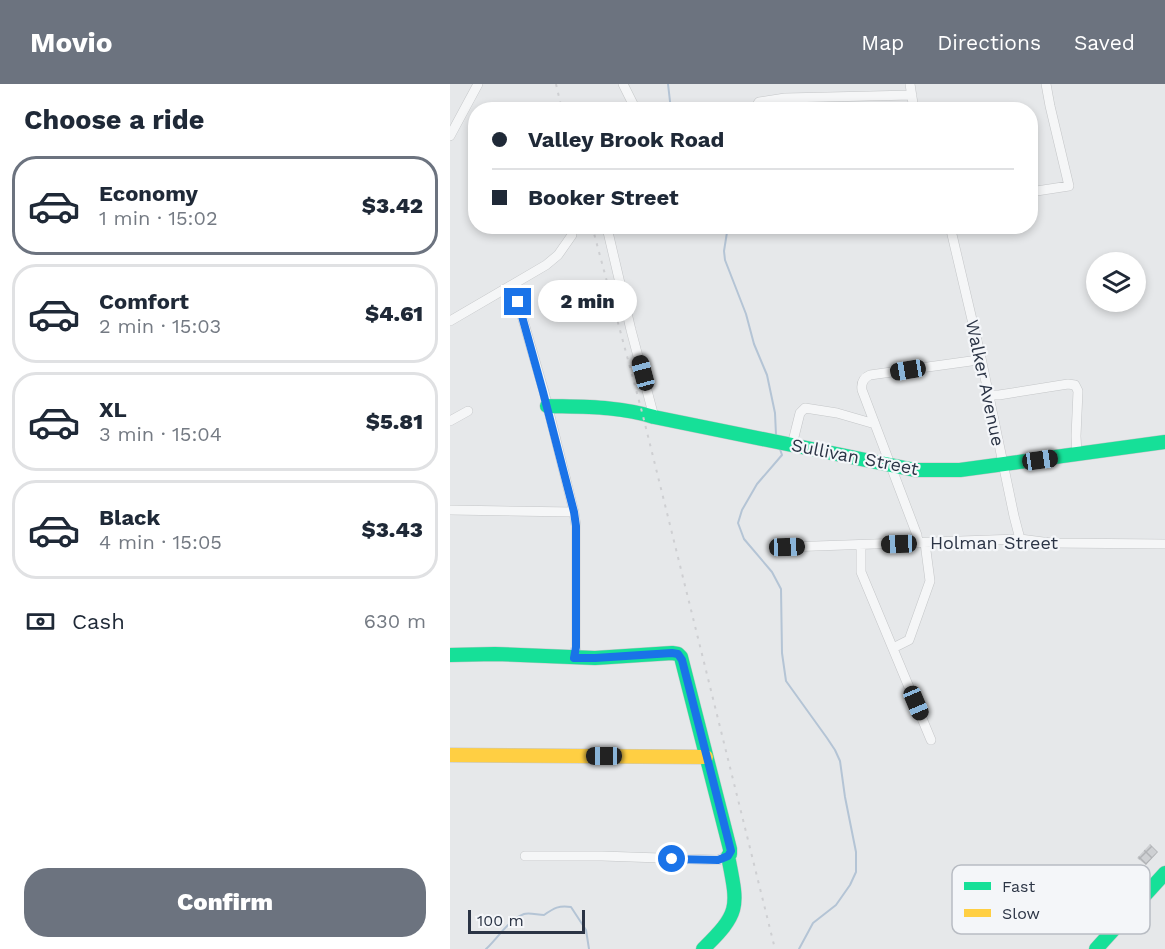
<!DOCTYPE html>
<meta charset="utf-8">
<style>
body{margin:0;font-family:"Work Sans",sans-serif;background:#f6f6f7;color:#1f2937;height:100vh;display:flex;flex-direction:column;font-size:22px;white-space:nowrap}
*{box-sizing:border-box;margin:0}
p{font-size:20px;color:#747a83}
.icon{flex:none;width:33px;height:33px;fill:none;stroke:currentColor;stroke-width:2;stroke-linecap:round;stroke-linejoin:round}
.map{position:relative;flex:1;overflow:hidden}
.drawer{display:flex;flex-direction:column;background:#fff;width:450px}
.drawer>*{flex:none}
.banner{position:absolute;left:18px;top:18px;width:570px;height:132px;border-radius:24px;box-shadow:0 3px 9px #0003;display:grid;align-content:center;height:132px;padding:0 24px;background:#fff}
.fabs{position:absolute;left:636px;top:168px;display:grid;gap:12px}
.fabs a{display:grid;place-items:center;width:60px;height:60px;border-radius:50%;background:#fff;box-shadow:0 3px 9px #0003;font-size:30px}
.scale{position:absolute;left:18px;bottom:15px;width:117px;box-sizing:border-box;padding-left:6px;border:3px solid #2b3445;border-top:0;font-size:16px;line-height:21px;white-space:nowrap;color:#2b3445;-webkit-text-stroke:4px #f4f6f9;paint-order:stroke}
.end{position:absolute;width:27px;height:27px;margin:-14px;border:8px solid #1a73e8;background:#fff;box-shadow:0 0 0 3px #fff}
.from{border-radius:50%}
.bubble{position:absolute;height:42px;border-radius:21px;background:#fff;box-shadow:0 3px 9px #0003;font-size:20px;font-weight:800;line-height:42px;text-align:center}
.car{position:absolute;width:18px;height:36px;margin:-18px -9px;border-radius:8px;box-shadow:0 0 4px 2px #0007;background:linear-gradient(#222 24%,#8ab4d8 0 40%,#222 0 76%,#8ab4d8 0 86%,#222 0)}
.banner b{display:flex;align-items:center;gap:21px;height:57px;font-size:22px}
.banner b+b{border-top:2px solid #e0e1e3}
.banner i{width:15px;height:15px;background:#1f2937}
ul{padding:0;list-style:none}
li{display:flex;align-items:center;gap:18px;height:99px;margin:0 12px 9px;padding:0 12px;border:3px solid #e0e1e3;border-radius:24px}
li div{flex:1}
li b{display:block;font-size:22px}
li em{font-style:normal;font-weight:800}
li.current{border-color:#6c737f}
li>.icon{width:54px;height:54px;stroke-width:1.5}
h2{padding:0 24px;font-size:27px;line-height:72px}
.pay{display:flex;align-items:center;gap:15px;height:66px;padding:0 24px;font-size:22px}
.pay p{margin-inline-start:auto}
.action{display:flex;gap:12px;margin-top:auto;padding:12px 24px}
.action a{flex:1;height:69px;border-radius:24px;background:#6c737f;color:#fff;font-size:24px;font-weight:800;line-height:69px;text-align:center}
header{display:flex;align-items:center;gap:36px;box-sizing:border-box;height:84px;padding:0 30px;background:#6c737f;color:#fff}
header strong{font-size:28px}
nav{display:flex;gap:33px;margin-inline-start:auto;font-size:21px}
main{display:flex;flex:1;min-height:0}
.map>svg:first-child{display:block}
</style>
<header>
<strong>Movio</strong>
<nav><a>Map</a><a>Directions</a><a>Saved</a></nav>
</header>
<main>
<section class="drawer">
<h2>Choose a ride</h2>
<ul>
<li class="current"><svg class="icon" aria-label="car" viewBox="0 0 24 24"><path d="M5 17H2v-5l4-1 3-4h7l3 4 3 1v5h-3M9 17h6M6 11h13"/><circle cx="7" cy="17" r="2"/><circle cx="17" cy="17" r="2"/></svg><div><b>Economy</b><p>1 min · 15:02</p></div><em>$3.42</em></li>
<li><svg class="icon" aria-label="car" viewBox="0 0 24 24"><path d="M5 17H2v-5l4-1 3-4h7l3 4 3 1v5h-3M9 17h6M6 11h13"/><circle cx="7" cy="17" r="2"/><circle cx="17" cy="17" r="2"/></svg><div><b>Comfort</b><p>2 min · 15:03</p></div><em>$4.61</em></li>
<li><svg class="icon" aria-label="car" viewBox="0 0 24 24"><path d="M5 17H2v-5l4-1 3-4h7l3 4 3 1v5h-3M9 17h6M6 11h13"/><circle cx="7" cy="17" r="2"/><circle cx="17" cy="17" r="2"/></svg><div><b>XL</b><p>3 min · 15:04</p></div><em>$5.81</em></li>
<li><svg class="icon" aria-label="car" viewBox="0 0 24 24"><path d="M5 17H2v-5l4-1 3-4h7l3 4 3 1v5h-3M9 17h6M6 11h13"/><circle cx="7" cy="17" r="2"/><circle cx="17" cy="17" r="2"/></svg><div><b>Black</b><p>4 min · 15:05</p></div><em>$3.43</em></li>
</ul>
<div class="pay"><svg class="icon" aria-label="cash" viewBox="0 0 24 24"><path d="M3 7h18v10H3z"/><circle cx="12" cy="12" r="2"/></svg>Cash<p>630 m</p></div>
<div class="action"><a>Confirm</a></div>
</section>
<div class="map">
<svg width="715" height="865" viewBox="0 0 715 865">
<defs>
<pattern id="building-cross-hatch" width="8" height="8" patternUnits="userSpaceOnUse" patternTransform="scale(1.5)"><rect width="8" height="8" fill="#ced0d3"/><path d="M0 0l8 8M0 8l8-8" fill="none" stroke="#b1b3b6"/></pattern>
</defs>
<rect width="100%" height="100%" fill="#e6e8ea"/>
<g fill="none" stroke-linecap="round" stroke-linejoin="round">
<path stroke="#b4c4d5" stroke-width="2" d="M218,0L221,26
M278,142L274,167L275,176L296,230L304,260L317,291L325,329L326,351
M330,365L332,371L307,400L292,426L288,439L294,455L322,488L331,505L332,569L336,597L377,654L385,666L390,677L395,713L406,768V788L400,801L386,821L363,839L349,865
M36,865C48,854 58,836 74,830C79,828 88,831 94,831C104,824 109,821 121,823L136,846L139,865"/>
</g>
<path fill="url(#building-cross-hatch)" d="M700,760L708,768L696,781L687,774Z"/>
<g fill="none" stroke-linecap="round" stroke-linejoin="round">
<g stroke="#c4c6c8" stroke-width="10">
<path id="street" d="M173,0L186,26
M460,0L464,26
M304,26L309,18L335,14L462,11
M0,52L28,0
M580,108L619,102L600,22L596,0
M500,142L531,274L564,432L570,455
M158,148L181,246L204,333
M63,201L94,308L124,428L126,442V563L124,574
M0,237L96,181L108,171L122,151
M539,311H549L618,300L625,301L628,307L626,352L627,371
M0,337L18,327
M342,361L350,329L355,324L387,329L425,340
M0,426L124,428
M468,459L467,451L412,306C411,299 413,294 420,291L521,277L531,274
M411,461V488L481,656
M337,463L570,455L601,459L715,460
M443,564L459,556L480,497L475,459
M75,772H152L268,776L278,772"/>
</g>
<g stroke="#c4c6c8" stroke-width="15">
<path id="fast" d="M97,322C133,323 169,322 204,333L465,386H510L715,358
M0,571L45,570L145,574L222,569L228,570L231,573L280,765V770L278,772C288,823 291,828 253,865
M646,865L715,789"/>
</g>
<g stroke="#c4c6c8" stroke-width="15">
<path id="slow" d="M0,671L256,673"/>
</g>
<use href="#street" stroke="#f5f6f7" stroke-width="9"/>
<use href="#fast" stroke="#16e098" stroke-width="14"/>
<use href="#slow" stroke="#ffcf43" stroke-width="14"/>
<path stroke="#cecfd2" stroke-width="2" stroke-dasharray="3 6" stroke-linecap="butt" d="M106,0L112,26
M142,142L192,328L325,865"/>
</g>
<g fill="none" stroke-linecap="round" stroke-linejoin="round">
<path stroke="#1a73e8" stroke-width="8" d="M68,218L93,308L124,428L126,442V563L124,574H145L222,569L228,570L232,576L281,767L278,772L268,776L222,775"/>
</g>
<g text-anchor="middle" stroke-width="4.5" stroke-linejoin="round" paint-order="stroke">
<g font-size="18" fill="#2b3445" stroke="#f4f6f9">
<text transform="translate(535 299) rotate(78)" y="6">Walker Avenue</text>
<text transform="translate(405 373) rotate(11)" y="6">Sullivan Street</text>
<text x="544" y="465">Holman Street</text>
</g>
</g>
<rect x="502" y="781" width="198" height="69" rx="9" fill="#f4f6f9" stroke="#b8bcc3" stroke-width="1.5"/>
<rect x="514" y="798" width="27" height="8" fill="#16e098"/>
<rect x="514" y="825" width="27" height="8" fill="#ffcf43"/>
<g font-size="16" fill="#2b3445">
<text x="552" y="808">Fast</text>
<text x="552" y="835">Slow</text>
</g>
</svg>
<div class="fabs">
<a><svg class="icon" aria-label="layers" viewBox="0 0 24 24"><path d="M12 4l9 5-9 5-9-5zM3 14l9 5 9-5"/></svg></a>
</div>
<div class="scale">100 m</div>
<i class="end from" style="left:222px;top:775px"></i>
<i class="end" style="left:68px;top:218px"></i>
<div class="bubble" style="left:88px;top:196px;width:99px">2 min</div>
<i class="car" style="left:458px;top:286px;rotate:261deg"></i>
<i class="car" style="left:193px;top:289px;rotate:345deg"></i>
<i class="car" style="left:590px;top:376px;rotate:82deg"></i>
<i class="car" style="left:449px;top:460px;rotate:268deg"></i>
<i class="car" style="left:337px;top:463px;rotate:88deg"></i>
<i class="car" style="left:466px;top:619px;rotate:157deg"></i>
<i class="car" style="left:154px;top:672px;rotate:270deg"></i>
<div class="banner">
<b><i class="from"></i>Valley Brook Road</b>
<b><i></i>Booker Street</b>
</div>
</div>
</main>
